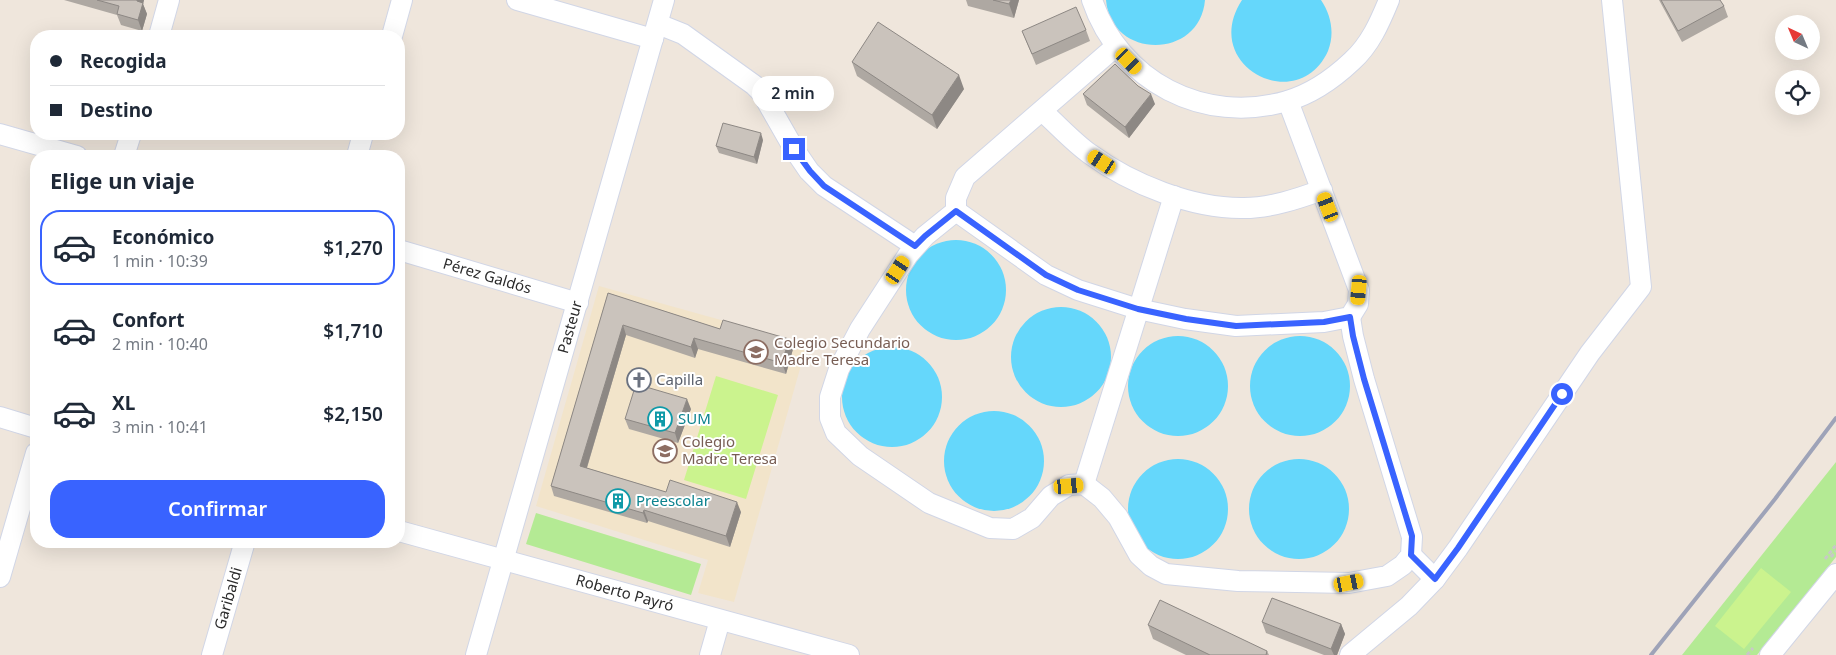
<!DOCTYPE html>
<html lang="es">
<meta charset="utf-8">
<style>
body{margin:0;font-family:"Noto Sans",sans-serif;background:#f2f2f3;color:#1f2937;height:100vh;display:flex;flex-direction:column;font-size:19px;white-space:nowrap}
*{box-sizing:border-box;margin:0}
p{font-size:16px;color:#747a83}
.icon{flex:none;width:28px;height:28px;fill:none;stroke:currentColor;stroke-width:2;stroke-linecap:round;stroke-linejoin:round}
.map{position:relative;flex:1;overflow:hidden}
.panel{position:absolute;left:30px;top:150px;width:375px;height:398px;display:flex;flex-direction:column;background:#fff;border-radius:20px;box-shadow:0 5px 20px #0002}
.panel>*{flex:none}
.banner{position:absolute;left:30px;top:30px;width:375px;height:110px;border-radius:20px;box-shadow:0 5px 20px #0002;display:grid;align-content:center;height:110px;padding:0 20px;background:#fff}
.needle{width:32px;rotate:316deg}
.buttons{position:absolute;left:1775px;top:15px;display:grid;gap:10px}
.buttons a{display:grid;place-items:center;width:45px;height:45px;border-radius:50%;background:#fff;box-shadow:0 5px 20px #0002;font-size:25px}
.end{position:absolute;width:22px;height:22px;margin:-11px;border:6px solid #3963ff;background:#fff;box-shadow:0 0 0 2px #fff}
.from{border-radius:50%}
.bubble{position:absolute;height:35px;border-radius:18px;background:#fff;box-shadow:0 5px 20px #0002;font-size:16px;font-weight:600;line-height:35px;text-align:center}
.car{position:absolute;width:15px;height:30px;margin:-15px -8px;border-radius:6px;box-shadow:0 0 4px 1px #0007;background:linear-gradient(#f5c518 24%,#345 0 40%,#f5c518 0 76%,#345 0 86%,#f5c518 0)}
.banner b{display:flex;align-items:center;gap:18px;height:48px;font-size:19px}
.banner b+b{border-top:1px solid #e0e1e3}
.banner i{width:12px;height:12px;background:#1f2937}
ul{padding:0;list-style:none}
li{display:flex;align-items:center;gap:15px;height:75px;margin:0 10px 8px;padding:0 10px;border:2px solid transparent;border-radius:20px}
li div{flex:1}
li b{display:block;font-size:19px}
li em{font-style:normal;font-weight:600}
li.active{border-color:#3963ff}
li>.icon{width:45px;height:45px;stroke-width:1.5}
h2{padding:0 20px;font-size:22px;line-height:60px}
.action{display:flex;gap:10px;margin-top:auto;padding:10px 20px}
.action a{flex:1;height:58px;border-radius:20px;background:#3963ff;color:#fff;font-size:20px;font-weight:600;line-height:58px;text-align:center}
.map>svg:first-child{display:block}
</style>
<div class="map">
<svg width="1836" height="655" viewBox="0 0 1836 655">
<rect width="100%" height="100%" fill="#efe6dc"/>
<path fill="#f2e4ca" d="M599,286L807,344L734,602L698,593L708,560L536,506Z"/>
<path fill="#b4ea94" d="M1836,462V557L1757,655H1682Z
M536,513L701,564L691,595L526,544Z"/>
<path fill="#cbf38e" d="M716,376L778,395L746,499L684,480Z
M1761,568L1791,592L1744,649L1715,626Z"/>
<path fill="#65d7fb" d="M1106,0H1205C1200,60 1111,60 1106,0Z
M1242,0H1321C1331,15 1335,33 1328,51C1298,117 1199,66 1242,0Z
M906 290a50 50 0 1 1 100 0a50 50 0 1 1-100 0Z
M1011 357a50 50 0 1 1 100 0a50 50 0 1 1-100 0Z
M1128 386a50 50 0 1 1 100 0a50 50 0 1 1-100 0Z
M1250 386a50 50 0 1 1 100 0a50 50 0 1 1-100 0Z
M842 397a50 50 0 1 1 100 0a50 50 0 1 1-100 0Z
M944 461a50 50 0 1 1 100 0a50 50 0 1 1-100 0Z
M1249 509a50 50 0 1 1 100 0a50 50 0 1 1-100 0Z
M1128 509a50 50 0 1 1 100 0a50 50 0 1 1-100 0Z"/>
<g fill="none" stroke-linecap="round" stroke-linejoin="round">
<g stroke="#d1d6e6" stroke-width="22">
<g id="minor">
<path d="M517,0L653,39"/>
<path d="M1092,0C1120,82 1204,125 1287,101C1311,94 1334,78 1352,61C1370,45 1380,22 1389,0"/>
<path d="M658,24L683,34L754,85L762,93L794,149L809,171L824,186L915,246"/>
<path d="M159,36L169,0"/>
<path d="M392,36L402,0"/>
<path d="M1115,47L965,177L956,198V211L1046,275L1078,290L1138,309L1185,319L1236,326L1324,322L1350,317L1358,304L1359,290L1288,101"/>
<path d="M1042,111C1058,125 1073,142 1090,154C1131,184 1193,209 1244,208C1270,208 1297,199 1322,190"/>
<path d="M0,134L77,156"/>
<path d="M124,156L131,134"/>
<path d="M357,156L363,134"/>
<path d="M956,211L925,236L908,255L860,329L839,369L830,397V418L836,433L860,456L929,503L990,528L1013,529L1032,518L1051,496L1069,485L1084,484L1102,498L1118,517L1139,555L1151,566L1166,574L1238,581L1349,583L1387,576L1403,565L1411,555L1412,537L1364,379L1353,336L1350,317"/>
<path id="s1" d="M399,250L578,303"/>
<path d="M0,417L36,428"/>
<path d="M1084,484L1174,196"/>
<path id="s2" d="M399,531L849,655"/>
<path d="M1411,555L1435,579"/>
<path d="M0,577L36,453"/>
<path id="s3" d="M212,655L245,541"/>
<path id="s4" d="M476,655L664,0"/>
<path d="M710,655L720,620"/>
<path d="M1350,655L1409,606L1435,579L1458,548L1590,353L1641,287L1612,0"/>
<path d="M1770,655L1836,574"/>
</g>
</g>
<path stroke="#c8c8c8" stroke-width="3" stroke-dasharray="4 2.5" stroke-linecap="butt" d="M1831,557L1836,551
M1825,559L1836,545
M1747,655L1753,648"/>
<use href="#minor" stroke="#fff" stroke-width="20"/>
<path stroke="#9ea3b8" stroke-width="4" d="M1651,655L1775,499L1836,418"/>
</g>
<path fill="#aea8a2" d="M64,0H144L143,4L147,14L142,31L121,25L117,15Z
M966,0H1019L1014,18L968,6Z
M1659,0H1720L1724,6L1728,17L1682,42Z
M1086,30L1090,41L1036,65L1022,31Z
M852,62L964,89L937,129L857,76Z
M1083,94L1155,104L1129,138L1087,105Z
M763,140L757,164L719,153L716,146Z
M608,293L720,329L789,339L793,349L786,374L698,349L695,358L626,335L587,468L666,492L741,512L730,547L648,521L647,523L554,496L551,486Z
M691,409L678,443L629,429L625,419Z
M1262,622L1341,624L1345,634L1337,655H1324L1266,633Z
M1148,625L1267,651L1269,655H1186L1153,639Z"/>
<path fill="#8d8884" d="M137,0H144L143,4L147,14L142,31L138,20Z
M1011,0H1019L1014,18L1009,4Z
M959,75L964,89L937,129L932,115Z
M1151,94L1155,104L1129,138L1125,127Z
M761,133L763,140L757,164L754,157Z
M623,325L626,335L584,477L580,466Z
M694,338L698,349L695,358L691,347Z
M789,339L793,349L786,374L782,363Z
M687,399L691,409L678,443L675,433Z
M737,502L741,512L730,547L726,536Z
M644,510L648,521L647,523L643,513Z
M1341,624L1345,634L1337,655H1334L1331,649Z"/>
<path fill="#cac3bc" stroke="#8d8884" d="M97,0H137V1L143,3L138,20L117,14L119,6Z
M993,0H1011L1009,4Z
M1661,0H1720L1724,6L1678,31Z
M1076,7L1086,30L1032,54L1022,31Z
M878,22L959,75L932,115L852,62Z
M1115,64L1138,86L1151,94L1125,127L1083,94Z
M723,123L761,133L754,157L716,146Z
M608,293L720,329L723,320L789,339L782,363L694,338L691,347L623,325L580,466L666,492L670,480L737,502L726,536L644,510L643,513L551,486Z
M636,384L687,399L675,433L625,419Z
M1272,598L1341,624L1331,649L1262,622Z
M1160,600L1267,651L1266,655H1210L1148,625Z"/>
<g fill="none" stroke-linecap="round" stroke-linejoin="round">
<path stroke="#3963ff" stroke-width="6" d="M794,149L810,171L824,186L915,246L925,236L956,211L1046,275L1078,290L1138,309L1186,319L1236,326L1324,322L1350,317L1353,336L1364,379L1412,536L1411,555L1435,579L1458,548L1562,394"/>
</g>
<defs>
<g id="school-ring" transform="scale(1.25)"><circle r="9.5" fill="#fff" stroke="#8d6e63" stroke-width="1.5"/><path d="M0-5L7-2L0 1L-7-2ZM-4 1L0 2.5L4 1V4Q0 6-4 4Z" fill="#8d6e63"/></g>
<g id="church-ring" transform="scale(1.25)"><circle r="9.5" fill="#fff" stroke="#6b7280" stroke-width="1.5"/><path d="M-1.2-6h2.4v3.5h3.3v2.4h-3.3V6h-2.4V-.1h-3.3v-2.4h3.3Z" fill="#6b7280"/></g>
<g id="building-ring" transform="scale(1.25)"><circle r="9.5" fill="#fff" stroke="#0f9aa8" stroke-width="1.5"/><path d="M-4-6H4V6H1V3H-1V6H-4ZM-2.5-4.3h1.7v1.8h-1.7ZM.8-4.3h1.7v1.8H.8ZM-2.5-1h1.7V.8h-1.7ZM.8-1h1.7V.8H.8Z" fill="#0f9aa8"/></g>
</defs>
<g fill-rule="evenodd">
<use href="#school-ring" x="756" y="352"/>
<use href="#church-ring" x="639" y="380"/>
<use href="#building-ring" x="660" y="419"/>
<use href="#school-ring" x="665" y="451"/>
<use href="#building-ring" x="618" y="501"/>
</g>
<g text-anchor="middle" stroke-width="4" stroke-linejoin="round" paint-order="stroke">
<g font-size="15" fill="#2b2b2b" stroke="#fff">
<text dy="5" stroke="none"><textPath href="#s1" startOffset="92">Pérez Galdós</textPath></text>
<text dy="5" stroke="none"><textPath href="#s4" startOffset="341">Pasteur</textPath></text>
<text dy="5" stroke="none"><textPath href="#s2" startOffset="234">Roberto Payró</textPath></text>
<text dy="5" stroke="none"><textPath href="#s3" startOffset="59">Garibaldi</textPath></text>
</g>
<g font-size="15" fill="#785e54" stroke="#fff" text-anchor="start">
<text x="774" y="348">Colegio Secundario<tspan x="774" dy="17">Madre Teresa</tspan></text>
<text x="682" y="447">Colegio<tspan x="682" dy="17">Madre Teresa</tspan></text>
</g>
<g font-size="15" fill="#5b616d" stroke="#fff" text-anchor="start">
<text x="656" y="385">Capilla</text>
</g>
<g font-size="15" fill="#0d838f" stroke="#fff" text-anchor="start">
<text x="678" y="424">SUM</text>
<text x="636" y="506">Preescolar</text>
</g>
</g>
</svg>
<div class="buttons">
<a><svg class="needle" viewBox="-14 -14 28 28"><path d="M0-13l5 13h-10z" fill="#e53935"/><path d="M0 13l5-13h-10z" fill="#747a83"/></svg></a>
<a><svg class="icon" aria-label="locate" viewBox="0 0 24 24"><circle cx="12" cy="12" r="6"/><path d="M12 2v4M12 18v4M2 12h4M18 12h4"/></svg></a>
</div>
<i class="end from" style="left:1562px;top:394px"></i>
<i class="end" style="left:794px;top:149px"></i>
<div class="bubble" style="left:752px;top:76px;width:82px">2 min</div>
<i class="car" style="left:1129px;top:61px;rotate:136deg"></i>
<i class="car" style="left:1102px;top:162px;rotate:303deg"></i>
<i class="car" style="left:1328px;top:207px;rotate:339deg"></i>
<i class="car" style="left:898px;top:270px;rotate:33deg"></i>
<i class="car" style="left:1359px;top:290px;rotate:185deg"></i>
<i class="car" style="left:1069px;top:486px;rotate:85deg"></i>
<i class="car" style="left:1349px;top:583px;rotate:79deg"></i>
<div class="banner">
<b><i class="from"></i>Recogida</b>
<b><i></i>Destino</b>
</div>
<section class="panel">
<h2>Elige un viaje</h2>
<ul>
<li class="active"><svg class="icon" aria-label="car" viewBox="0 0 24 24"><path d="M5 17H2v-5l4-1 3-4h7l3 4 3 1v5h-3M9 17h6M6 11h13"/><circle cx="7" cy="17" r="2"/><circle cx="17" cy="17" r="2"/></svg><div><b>Económico</b><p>1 min · 10:39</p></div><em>$1,270</em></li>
<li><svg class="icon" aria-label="car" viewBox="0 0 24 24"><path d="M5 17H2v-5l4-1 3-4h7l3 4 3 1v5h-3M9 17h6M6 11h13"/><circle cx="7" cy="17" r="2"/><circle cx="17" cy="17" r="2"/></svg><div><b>Confort</b><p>2 min · 10:40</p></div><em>$1,710</em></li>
<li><svg class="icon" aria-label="car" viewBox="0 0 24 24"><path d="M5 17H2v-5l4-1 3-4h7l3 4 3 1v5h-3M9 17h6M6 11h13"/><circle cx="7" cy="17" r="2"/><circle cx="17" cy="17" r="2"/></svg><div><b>XL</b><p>3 min · 10:41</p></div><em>$2,150</em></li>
</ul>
<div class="action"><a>Confirmar</a></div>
</section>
</div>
